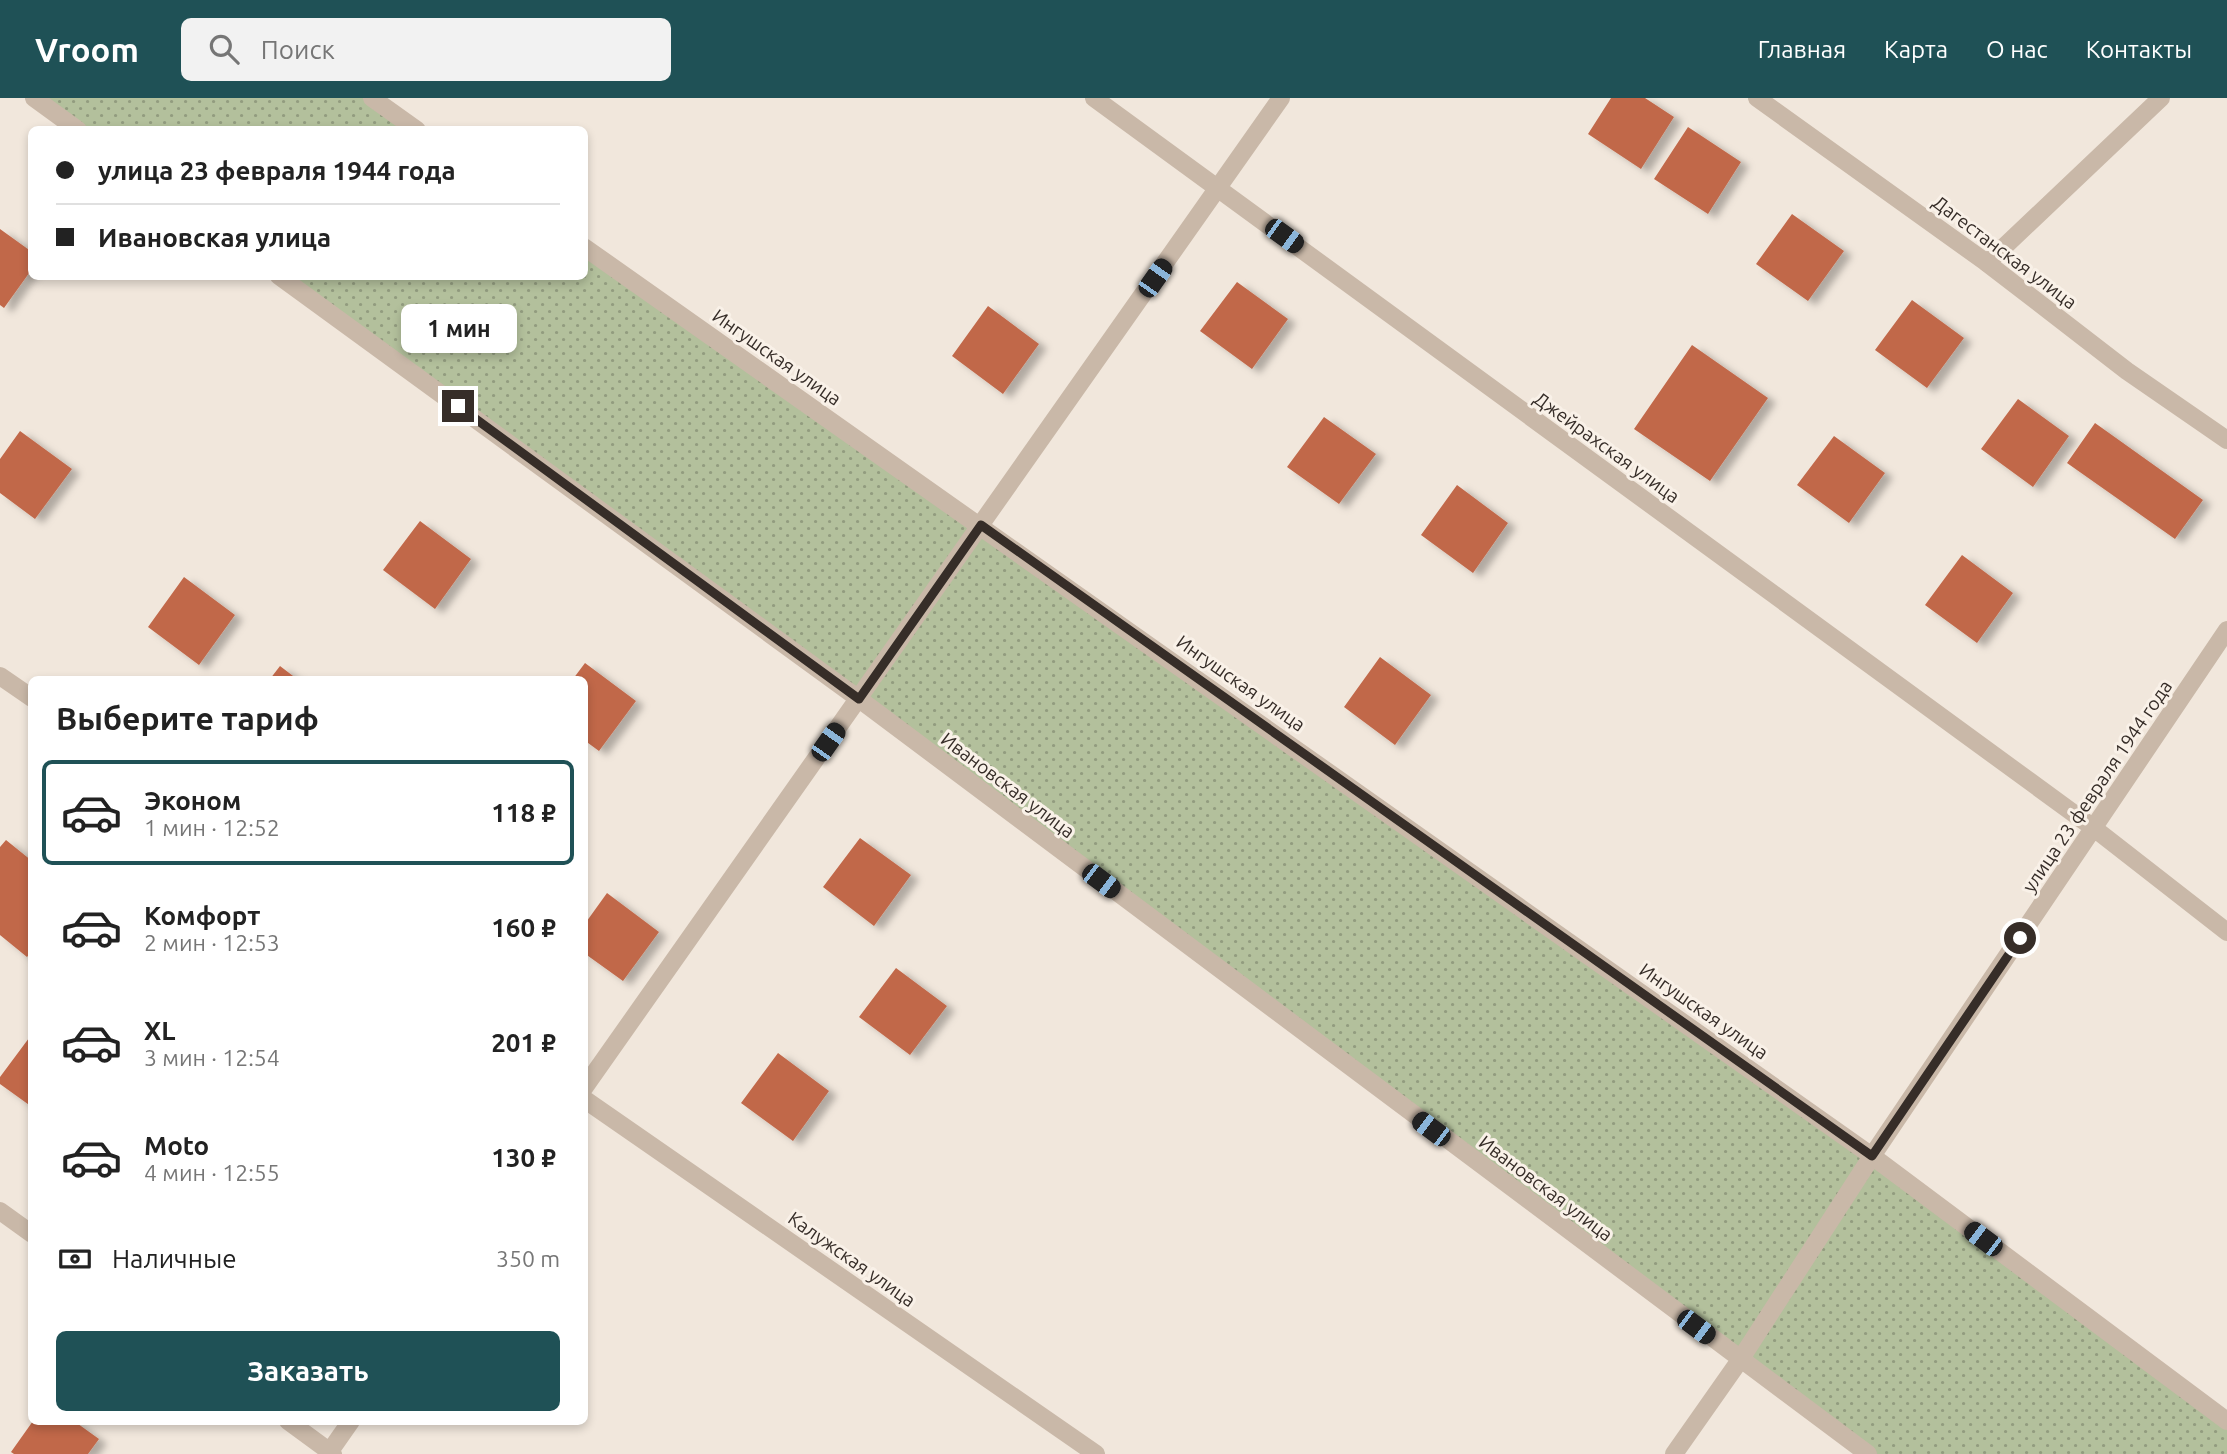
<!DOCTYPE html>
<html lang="ru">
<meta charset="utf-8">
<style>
body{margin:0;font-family:Ubuntu,sans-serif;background:#f2f2f2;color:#222;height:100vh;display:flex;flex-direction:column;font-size:26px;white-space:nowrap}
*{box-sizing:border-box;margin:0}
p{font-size:23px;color:#767676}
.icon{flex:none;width:38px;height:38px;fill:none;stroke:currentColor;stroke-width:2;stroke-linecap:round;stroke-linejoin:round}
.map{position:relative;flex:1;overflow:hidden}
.panel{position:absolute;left:28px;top:578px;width:560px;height:749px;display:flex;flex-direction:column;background:#fff;border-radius:10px;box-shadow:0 4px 10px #0003}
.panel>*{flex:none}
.top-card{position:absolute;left:28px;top:28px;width:560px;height:154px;border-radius:10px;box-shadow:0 4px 10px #0003;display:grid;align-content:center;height:154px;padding:0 28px;background:#fff}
.end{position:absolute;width:32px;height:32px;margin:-16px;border:9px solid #362d28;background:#fff;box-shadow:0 0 0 4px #fff}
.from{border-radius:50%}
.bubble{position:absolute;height:49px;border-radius:10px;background:#fff;box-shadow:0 4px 10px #0003;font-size:23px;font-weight:700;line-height:49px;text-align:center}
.car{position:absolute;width:21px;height:42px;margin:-21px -10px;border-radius:9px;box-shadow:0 0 5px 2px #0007;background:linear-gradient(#222 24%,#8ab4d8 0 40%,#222 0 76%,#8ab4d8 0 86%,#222 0)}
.top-card b{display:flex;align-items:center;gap:24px;height:66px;font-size:26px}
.top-card b+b{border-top:2px solid #e0e0e0}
.top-card i{width:18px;height:18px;background:#222}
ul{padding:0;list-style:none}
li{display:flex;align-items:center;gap:21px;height:105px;margin:0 14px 10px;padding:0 14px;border:4px solid transparent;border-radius:10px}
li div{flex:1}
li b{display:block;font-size:26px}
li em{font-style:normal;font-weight:700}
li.active{border-color:#1f5156}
li>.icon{width:63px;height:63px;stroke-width:1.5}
h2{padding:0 28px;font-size:32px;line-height:84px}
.pay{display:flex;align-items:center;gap:18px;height:77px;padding:0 28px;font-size:26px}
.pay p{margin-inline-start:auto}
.cta{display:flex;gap:14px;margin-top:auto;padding:14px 28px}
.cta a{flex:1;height:80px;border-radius:10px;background:#1f5156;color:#fff;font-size:28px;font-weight:700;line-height:80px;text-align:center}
header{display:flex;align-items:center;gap:42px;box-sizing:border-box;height:98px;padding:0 35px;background:#1f5156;color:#fff}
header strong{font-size:33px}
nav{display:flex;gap:38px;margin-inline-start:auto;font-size:24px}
.search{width:490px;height:63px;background:#f2f2f2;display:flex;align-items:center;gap:18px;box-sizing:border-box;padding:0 24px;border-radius:10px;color:#767676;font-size:26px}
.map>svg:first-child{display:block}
</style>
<header>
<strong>Vroom</strong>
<div class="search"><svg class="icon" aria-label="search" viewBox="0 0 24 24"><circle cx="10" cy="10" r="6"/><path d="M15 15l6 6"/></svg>Поиск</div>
<nav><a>Главная</a><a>Карта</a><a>О нас</a><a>Контакты</a></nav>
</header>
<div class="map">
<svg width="2227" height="1356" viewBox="0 0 2227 1356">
<defs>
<pattern id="grass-dots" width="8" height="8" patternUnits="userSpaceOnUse" patternTransform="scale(1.75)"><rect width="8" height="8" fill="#b3c09c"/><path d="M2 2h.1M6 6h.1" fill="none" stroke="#929c7f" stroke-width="1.8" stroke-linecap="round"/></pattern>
<filter id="shadow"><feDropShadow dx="8" dy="4.5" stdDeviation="3.5" flood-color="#0004"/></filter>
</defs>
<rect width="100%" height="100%" fill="#f1e7dc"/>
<path fill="url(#grass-dots)" d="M34,0H372L417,31H78Z
M585,149L2227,1316V1356H1868L279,179L584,178Z"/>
<path fill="#c1684a" filter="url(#shadow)" d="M1611,0H1645L1674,19L1641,71L1588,36Z
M1688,29L1741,64L1708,116L1654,81Z
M1792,116L1844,153L1808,203L1756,166Z
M0,131L32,154V171L4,210L0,207Z
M1237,184L1288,221L1252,271L1200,233Z
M1912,202L1964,240L1927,290L1875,252Z
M988,208L1039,246L1003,296L952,258Z
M1692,247L1768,300L1710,383L1634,331Z
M2018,301L2069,338L2033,389L1981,351Z
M1324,319L1376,356L1339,406L1287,369Z
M2095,325L2203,402L2175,441L2067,365Z
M20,333L72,371L35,421L0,395V361Z
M1834,338L1885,375L1849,425L1797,387Z
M1457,387L1508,425L1473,475L1421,437Z
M420,423L471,461L435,511L383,472Z
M1962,457L2013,495L1977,545L1925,507Z
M184,479L235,517L199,567L148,529Z
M1380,559L1431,597L1395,647L1344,609Z
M585,565L636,603L599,653L584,642V581H573Z
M280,568L297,581H270Z
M860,740L911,777L874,828L823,789Z
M6,742L32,763V853L27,859L0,837V749Z
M607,795L659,834L623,883L584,855V827Z
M896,870L947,908L910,957L859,919Z
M32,936V1009L0,986V979Z
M778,955L829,993L793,1043L741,1005Z
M33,1323H74L99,1341L88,1356H14L11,1354Z"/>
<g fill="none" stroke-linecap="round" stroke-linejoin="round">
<path stroke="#c9b8a8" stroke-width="18" d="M34,0L78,32
M372,0L417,32
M1094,0L2095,731L2227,834
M584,149L1872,1058L2227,1323
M1987,165L2161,0
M279,178L859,601L1868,1356
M0,578L32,600
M584,990L1281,0
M584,1001L1096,1356
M0,1113L32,1136
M288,1323L333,1356
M328,1356L351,1323
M1674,1356L1740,1262L1872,1058L2227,532"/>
<path stroke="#c9b8a8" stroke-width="18" d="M1757,0L1987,165L2127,273L2227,342"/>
</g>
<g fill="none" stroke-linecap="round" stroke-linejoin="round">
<path stroke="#362d28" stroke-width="9" d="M458,308L859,601L981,427L1872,1058L2020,840"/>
</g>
<g text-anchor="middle" stroke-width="6" stroke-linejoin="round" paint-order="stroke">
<g font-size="19" fill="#362d28" stroke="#f9f1e8">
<text transform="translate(2005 154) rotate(37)" y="7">Дагестанская улица</text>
<text transform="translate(777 259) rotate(35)" y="7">Ингушская улица</text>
<text transform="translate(1607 349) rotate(36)" y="7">Джейрахская улица</text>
<text transform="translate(1241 585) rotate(35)" y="7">Ингушская улица</text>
<text transform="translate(1008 687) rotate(37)" y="7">Ивановская улица</text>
<text transform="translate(2097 688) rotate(-56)" y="7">улица 23 февраля 1944 года</text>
<text transform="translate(1704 913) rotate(35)" y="7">Ингушская улица</text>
<text transform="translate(1546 1090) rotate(37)" y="7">Ивановская улица</text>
<text transform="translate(852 1161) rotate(35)" y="7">Калужская улица</text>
</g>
</g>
</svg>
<i class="end from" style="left:2020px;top:840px"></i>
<i class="end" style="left:458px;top:308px"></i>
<div class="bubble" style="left:401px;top:206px;width:116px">1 мин</div>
<i class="car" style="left:1284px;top:138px;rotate:126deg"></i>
<i class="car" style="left:1155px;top:180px;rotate:35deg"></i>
<i class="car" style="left:828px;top:644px;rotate:35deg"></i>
<i class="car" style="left:1101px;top:783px;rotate:127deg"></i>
<i class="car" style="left:1431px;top:1031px;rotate:307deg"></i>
<i class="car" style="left:1983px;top:1141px;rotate:307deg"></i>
<i class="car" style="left:1696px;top:1229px;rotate:127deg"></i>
<div class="top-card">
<b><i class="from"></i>улица 23 февраля 1944 года</b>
<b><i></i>Ивановская улица</b>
</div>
<section class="panel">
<h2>Выберите тариф</h2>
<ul>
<li class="active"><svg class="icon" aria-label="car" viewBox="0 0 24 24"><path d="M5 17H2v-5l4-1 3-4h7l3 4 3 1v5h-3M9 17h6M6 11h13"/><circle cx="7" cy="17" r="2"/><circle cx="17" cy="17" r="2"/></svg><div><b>Эконом</b><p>1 мин · 12:52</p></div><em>118 ₽</em></li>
<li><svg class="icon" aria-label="car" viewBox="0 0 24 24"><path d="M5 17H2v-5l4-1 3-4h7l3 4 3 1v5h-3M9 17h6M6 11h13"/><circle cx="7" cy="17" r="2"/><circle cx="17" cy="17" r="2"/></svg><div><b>Комфорт</b><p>2 мин · 12:53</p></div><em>160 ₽</em></li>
<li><svg class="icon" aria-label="car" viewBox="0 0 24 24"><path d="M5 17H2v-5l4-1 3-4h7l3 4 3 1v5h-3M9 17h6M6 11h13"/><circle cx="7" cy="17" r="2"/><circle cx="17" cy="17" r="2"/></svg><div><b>XL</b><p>3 мин · 12:54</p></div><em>201 ₽</em></li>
<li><svg class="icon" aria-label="car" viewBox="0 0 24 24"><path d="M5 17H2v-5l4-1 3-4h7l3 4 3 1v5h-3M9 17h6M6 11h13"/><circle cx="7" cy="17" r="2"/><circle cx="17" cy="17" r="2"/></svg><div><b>Moto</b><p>4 мин · 12:55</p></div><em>130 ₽</em></li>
</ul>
<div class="pay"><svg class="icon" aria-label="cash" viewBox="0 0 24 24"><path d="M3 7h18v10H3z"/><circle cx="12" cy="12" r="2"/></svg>Наличные<p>350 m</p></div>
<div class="cta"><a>Заказать</a></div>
</section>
</div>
